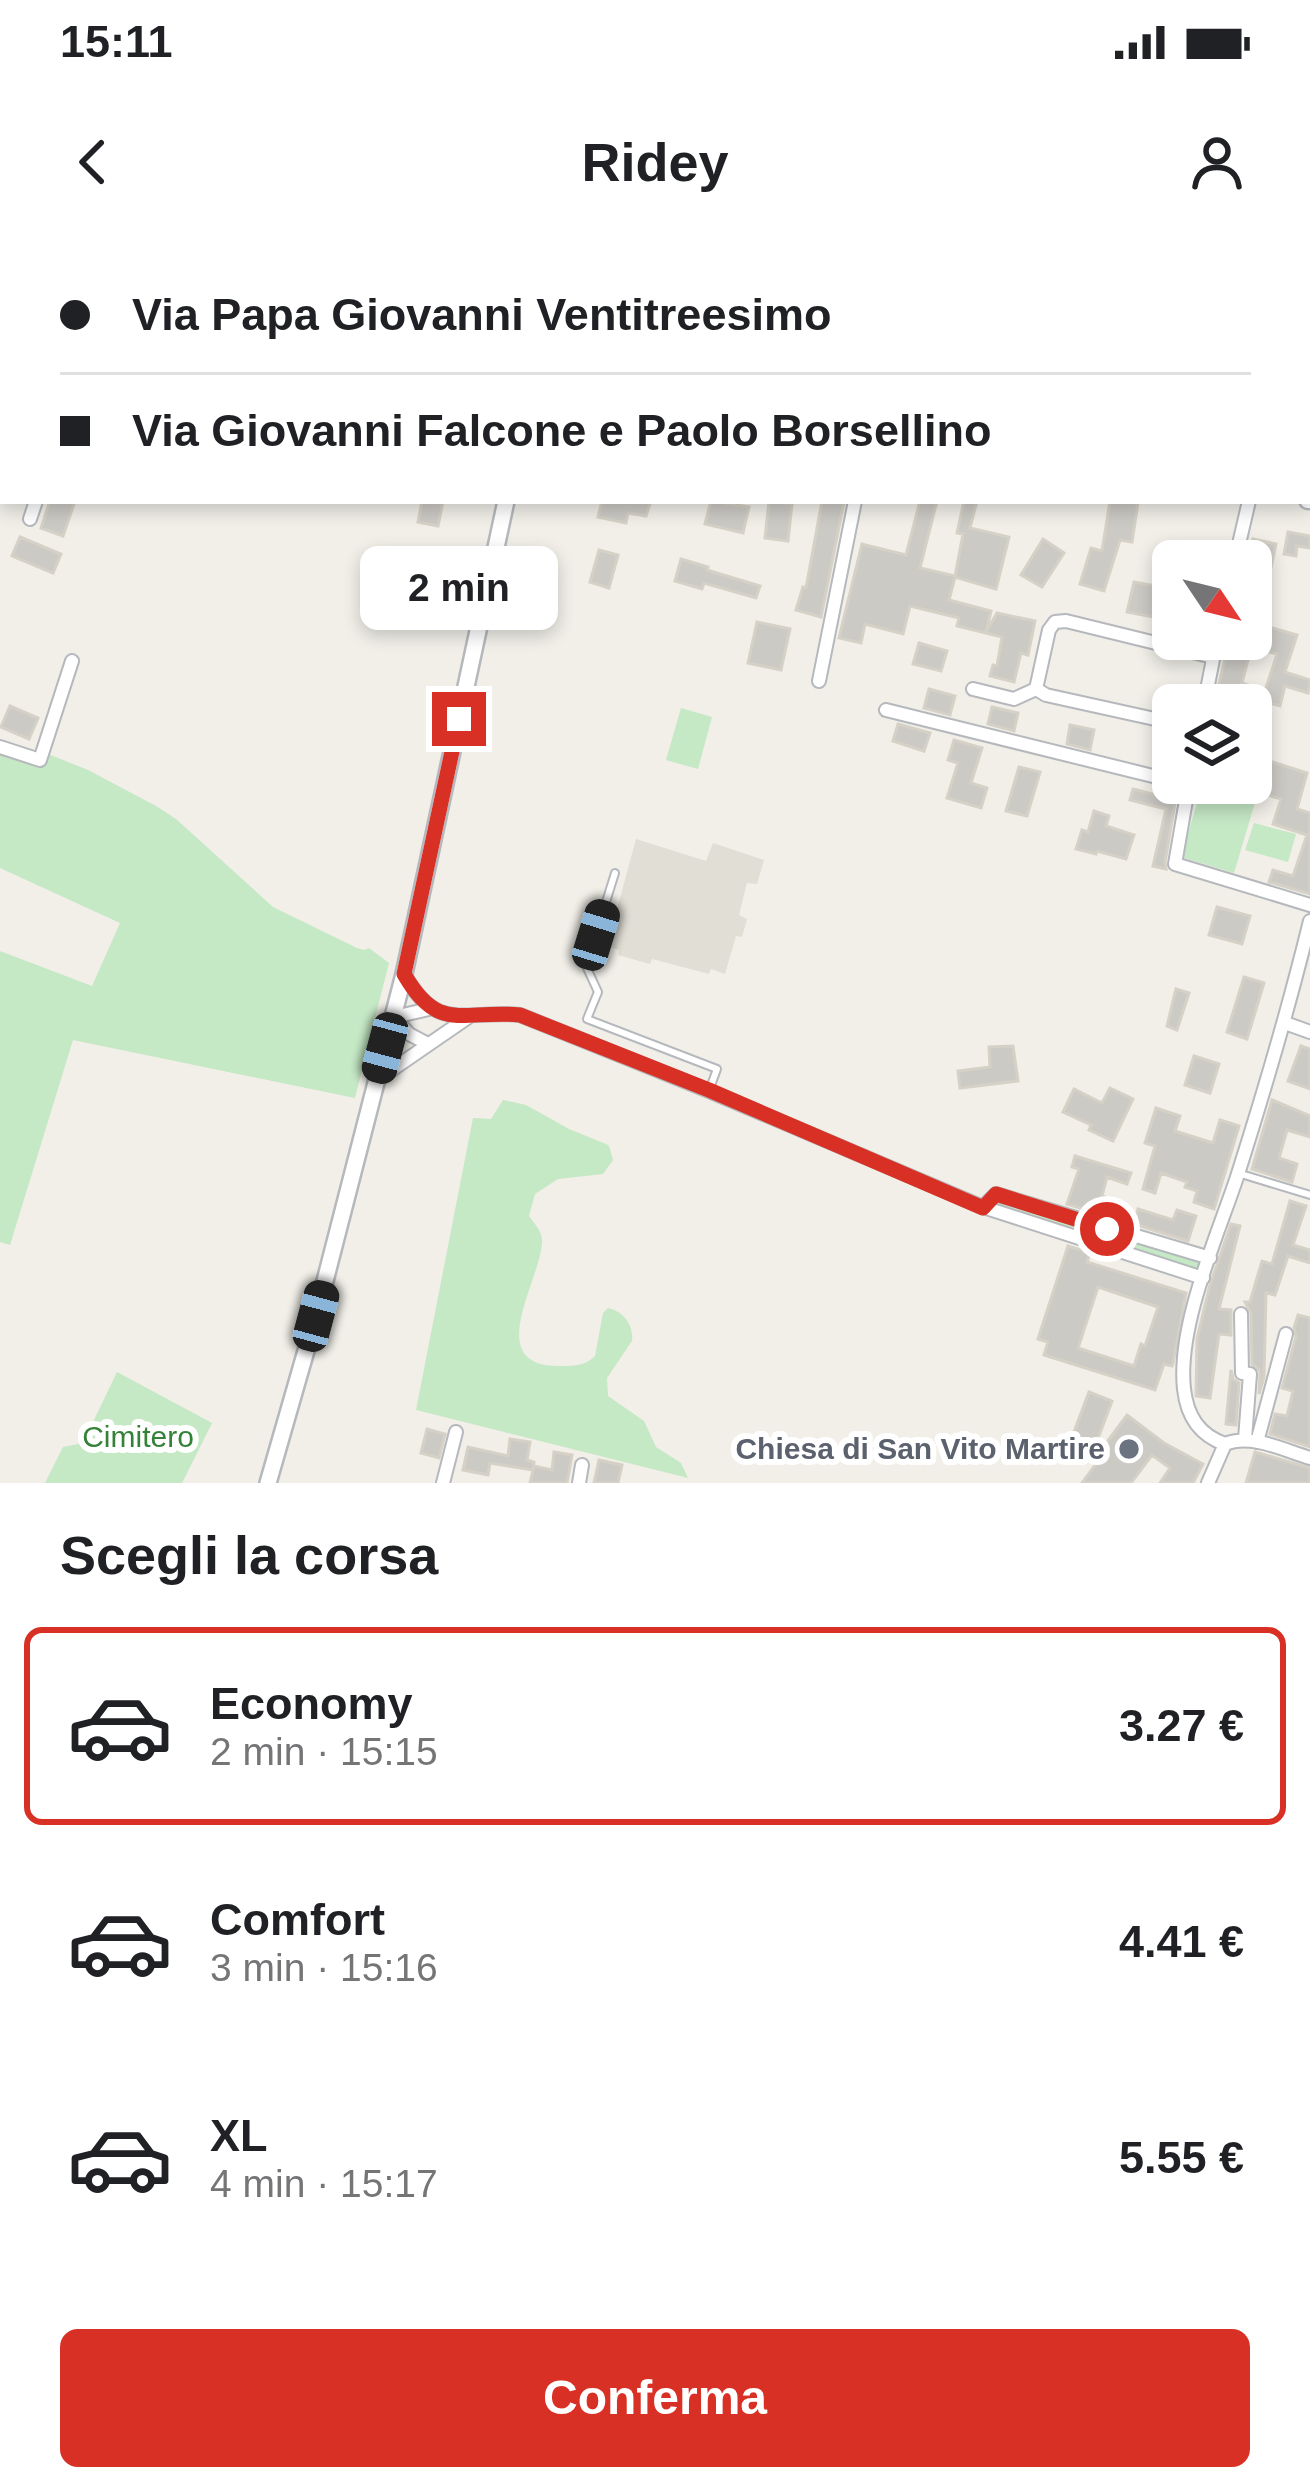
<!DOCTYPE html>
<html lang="it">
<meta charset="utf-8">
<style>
body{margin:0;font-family:Helvetica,sans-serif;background:#f2f2f2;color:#202124;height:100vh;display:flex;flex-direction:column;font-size:45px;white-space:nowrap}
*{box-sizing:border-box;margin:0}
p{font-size:39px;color:#757577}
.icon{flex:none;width:66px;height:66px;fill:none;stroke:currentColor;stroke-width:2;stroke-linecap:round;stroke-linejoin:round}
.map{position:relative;height:1243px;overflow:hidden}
.side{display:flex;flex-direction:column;background:#fff;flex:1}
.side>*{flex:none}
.top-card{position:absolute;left:0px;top:0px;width:1311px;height:264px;box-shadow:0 6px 18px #0003;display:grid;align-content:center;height:264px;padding:0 60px;background:#fff}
.needle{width:78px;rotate:125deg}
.controls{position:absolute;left:1152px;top:300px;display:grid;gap:24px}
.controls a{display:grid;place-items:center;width:120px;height:120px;border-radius:18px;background:#fff;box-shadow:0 6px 18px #0003;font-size:60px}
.end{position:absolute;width:54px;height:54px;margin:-27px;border:15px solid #d93025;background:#fff;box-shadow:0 0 0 6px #fff}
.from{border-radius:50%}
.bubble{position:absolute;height:84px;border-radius:18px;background:#fff;box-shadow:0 6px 18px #0003;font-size:39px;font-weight:700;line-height:84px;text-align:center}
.car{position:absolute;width:36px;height:72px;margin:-36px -18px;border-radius:15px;box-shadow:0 0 9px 3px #0007;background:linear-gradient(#222 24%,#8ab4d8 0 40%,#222 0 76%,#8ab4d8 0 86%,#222 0)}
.top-card b{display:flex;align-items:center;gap:42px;height:114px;font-size:45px}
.top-card b+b{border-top:3px solid #e0e0e0}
.top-card i{width:30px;height:30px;background:#202124}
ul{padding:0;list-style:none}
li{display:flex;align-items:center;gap:36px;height:198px;margin:0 24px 18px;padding:0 36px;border:6px solid transparent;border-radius:18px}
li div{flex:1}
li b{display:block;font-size:45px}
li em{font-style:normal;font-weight:700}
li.current{border-color:#d93025}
li>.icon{width:108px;height:108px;stroke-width:1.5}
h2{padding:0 60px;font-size:54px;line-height:144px}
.cta{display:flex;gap:24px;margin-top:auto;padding:24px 60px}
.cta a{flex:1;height:138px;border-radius:18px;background:#d93025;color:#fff;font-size:48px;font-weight:700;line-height:138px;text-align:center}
.status{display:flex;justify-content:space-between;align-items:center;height:84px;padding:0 60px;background:#fff;direction:ltr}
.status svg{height:33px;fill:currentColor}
header{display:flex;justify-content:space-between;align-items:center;height:156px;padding:0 60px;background:#fff;font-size:54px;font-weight:700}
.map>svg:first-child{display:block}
</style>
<div class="status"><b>15:11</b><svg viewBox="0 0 49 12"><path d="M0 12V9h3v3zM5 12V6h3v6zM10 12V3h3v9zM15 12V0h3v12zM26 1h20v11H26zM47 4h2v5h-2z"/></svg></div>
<header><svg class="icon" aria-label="back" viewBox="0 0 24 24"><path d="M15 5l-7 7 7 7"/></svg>Ridey<svg class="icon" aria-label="person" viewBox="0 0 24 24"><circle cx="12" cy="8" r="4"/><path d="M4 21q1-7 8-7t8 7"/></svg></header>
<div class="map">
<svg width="1310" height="1243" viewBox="0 0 1310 1243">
<rect width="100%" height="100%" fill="#f1efe8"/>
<path fill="#e0deda" d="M0,0H312L321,3H3V68H0Z"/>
<path fill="#e1ded6" d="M636,599L706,621L713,603L764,620L757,644L747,643L739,675L747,679L742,697L736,696L725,734L711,729L709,734L652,719L650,724L618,715L619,710L607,706Z"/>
<path fill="#c5e8c5" d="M681,468L712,477L698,529L666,520Z
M0,513L42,527L48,514L88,530L156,566L176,579L273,667L357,708L364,710L369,708L389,723L355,858L73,800L10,1005L0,1002V711L92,746L120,683L0,628Z
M1203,543H1212L1257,556L1234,633L1181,617Z
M1254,583L1296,594L1288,622L1245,610Z
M503,860L526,865L569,889L606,904L609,906L613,920L603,934L558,939L535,954L529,976C535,985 542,991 542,1001C542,1039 480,1127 560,1126C574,1126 585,1126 595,1116L603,1073L608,1068C623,1071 634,1085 632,1101L607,1138L608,1156L644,1181L656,1207L681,1223L688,1238L416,1170L473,878L491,879Z
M997,960L1203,1023L1201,1030L995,966Z
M117,1132L212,1183L182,1243H45L63,1207L83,1203Z"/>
<path fill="#cccac5" stroke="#d6d1c6" stroke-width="3" fill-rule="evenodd" d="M50,261H75L63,296L41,288Z
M422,261H443L438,286L418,282Z
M602,261H651L646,276L628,273L626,283L598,277Z
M711,261L749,267L743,293L705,284Z
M769,261L792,264L788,301L765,298Z
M822,261L844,262L821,377L796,370L803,347L806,348Z
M920,261H937L920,328L955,336L963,294L957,293L964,261H977L970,288L1009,297L996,349L955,337L949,360L991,371L986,392L997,373L1035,381L1028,415L1021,413L1014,442L990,436L993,425L997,426L1002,397L957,386L959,378L910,366L903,394L865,384L861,403L839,398L862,304L906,315Z
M1110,261L1138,263L1132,302L1120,300L1104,351L1080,344L1091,308L1102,311Z
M1288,292L1310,296V308L1297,306L1296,316L1284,314Z
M20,297L61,314L53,333L12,316Z
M1043,299L1064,313L1042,347L1021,335Z
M1253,299L1276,304L1264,360L1251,358V321H1249Z
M1168,309H1173V338L1164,384L1154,382V377L1127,372L1134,342L1161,347Z
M599,310L618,315L609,348L590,342Z
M681,319L708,327L707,330L760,346L756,358L704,343L702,349L675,341Z
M757,382L790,389L781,430L748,423Z
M1258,384L1297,395L1285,432L1310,440L1308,453L1285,446L1280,466L1218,448L1226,415L1248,420L1242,443L1265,451L1277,414L1251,407Z
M919,403L947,411L941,431L913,424Z
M929,449L955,456L950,475L924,468Z
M10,466L38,478L29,499L1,487Z
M992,467L1018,473L1014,491L988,484Z
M898,484L930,493L924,511L893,501Z
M1070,485L1094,490L1090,510L1067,504Z
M954,500L982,508L971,543L987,548L981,568L947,558L958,523L948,520Z
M1251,515L1307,533L1297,569L1310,573V654L1269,642L1273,630L1293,636L1307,595L1273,584L1281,559L1251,550Z
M1019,527L1040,532L1027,576L1006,571Z
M1133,549L1168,558L1170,551H1177L1165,622L1166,629L1153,626L1166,569L1130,560Z
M1094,571L1109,576L1106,586L1134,595L1126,619L1097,611L1096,614L1076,609L1082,590L1088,592Z
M1217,667L1250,676L1242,704L1209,695Z
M1244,737L1264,743L1247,799L1227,792Z
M1176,749L1189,753L1177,790L1167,786Z
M1013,806L1018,841L960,848L958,831L990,827L989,807Z
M1301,806L1310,809V849L1288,841Z
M1194,816L1219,824L1210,853L1185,845Z
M1110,848L1133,859L1113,901L1089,890L1091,885L1063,872L1074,849L1102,863Z
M1272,860L1310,876V897L1287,890L1279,918L1297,924L1292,942L1252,929Z
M1156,868L1180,876L1175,891L1213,903L1220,880L1239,886L1214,969L1194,962L1197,951L1185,947L1187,942L1161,933L1155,953L1143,949L1155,906L1145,903Z
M1075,916L1131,933L1127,944L1107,937L1102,956L1121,962L1115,979L1067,964L1079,929L1072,927Z
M1290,961L1306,966L1293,1005L1310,1010V1023L1288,1016L1275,1055L1266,1053L1264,1137L1259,1154L1260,1131L1252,1124L1251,1073L1245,1062H1250L1262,1021L1272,1024Z
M1138,969L1173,980L1177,970L1196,976L1188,1001L1134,984Z
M1231,984L1240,986L1219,1069L1231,1070V1095L1219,1094L1210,1158L1196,1156L1197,1099L1210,1045Z
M1068,1006L1090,1013L1087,1022L1186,1053L1173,1123L1172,1126L1164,1124L1155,1150L1044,1115L1048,1102L1038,1099ZM1098,1047L1158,1067L1145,1106L1141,1104L1134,1126L1078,1108Z
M1298,1075L1310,1078V1207L1270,1194L1275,1174L1287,1176L1293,1151L1282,1148L1296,1097L1294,1088Z
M1231,1130L1233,1139L1239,1143L1236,1185L1226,1184Z
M1089,1152L1112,1161L1091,1217L1068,1208Z
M1127,1175L1164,1203L1203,1224L1193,1243H1160L1170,1228L1152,1215L1131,1243H1082L1099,1220L1095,1218Z
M427,1189L445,1194L439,1218L421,1213Z
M510,1199L530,1202L527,1220L534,1222L533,1229L534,1226L552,1230L554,1212L572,1215L567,1243H530L533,1230L490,1223L488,1235L463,1230L468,1207L508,1216Z
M1255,1212L1310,1228V1243H1246Z
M599,1220L622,1225L618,1243H594Z"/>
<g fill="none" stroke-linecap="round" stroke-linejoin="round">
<g stroke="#b5b8bc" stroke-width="10">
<path id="service" d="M0,6L3,7
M615,633L586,726L598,752L587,779L717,829L709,851
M1241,934L1310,955"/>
</g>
<g stroke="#b5b8bc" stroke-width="16">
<path id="minor" d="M356,3L357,0
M960,3L961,0
M1297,3L1298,0
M30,279L36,261
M1235,321L1249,261
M819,441L855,261
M973,449L1014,459L1036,449L1046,455L1173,483
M1036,449L1049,390L1055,382L1066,381L1213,417
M1204,465L1217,399
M886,470L1173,541
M0,507L40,520L72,421
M1189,543L1175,624L1310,665
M404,734C438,795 464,769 520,775L709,851L983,967L1203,1038
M1285,783L1310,792
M428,804L409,794L394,777L429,769
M377,840L470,776
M983,967L996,954L1210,1018
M1241,1074L1242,1133L1250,1134L1245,1199
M1257,1202L1286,1094
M1225,1204C1199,1195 1187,1176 1184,1149C1177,1086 1217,997 1237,937C1264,852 1289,767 1310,681
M1225,1204C1251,1193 1283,1210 1310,1218
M443,1243L456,1192
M579,1243L582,1225
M1208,1243L1225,1204"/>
</g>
<g stroke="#b5b8bc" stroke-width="20">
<path id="tertiary" d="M268,1243L316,1076L404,734L506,261"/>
</g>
<g stroke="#b6babf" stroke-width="21">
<path id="secondary" d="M0,72H3
M1308,260H1310"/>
</g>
<use href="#service" stroke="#fff" stroke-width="6"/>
<use href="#minor" stroke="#fff" stroke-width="12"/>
<use href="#tertiary" stroke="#fff" stroke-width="15"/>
<use href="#secondary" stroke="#fff" stroke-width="16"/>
</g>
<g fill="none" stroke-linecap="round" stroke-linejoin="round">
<path stroke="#d93025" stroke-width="15" d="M459,479L404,734C439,795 463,769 520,775L709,850L983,968L996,954L1107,989"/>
</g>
<circle fill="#6b7280" stroke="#fff" stroke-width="4.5" cx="1129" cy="1209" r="12"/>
<g text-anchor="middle" stroke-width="12" stroke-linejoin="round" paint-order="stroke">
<g font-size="30" fill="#348238" stroke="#fff">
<text x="138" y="1207">Cimitero</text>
</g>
<g font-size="30" font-weight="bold" fill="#5b616d" stroke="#fff" text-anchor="end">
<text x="1105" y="1219">Chiesa di San Vito Martire</text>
</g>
</g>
</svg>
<div class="controls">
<a><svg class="needle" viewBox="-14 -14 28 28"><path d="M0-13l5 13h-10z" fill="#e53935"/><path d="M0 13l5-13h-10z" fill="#757577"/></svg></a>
<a><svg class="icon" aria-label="layers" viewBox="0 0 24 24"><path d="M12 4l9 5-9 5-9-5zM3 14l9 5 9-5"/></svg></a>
</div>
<i class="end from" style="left:1107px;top:989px"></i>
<i class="end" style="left:459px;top:479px"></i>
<div class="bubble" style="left:360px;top:306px;width:198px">2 min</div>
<i class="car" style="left:596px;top:695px;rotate:17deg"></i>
<i class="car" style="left:385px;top:808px;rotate:195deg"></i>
<i class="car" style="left:316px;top:1076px;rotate:15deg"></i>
<div class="top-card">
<b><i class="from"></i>Via Papa Giovanni Ventitreesimo</b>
<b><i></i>Via Giovanni Falcone e Paolo Borsellino</b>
</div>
</div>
<section class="side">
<h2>Scegli la corsa</h2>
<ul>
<li class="current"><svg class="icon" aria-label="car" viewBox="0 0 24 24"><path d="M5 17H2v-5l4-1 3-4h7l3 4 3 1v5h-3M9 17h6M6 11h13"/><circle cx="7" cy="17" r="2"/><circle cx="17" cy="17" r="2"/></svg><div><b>Economy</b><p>2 min · 15:15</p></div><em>3.27 €</em></li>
<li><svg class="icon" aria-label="car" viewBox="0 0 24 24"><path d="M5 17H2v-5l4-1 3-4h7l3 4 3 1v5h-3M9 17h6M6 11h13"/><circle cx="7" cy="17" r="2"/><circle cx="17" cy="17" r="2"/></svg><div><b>Comfort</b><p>3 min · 15:16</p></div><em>4.41 €</em></li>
<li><svg class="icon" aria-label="car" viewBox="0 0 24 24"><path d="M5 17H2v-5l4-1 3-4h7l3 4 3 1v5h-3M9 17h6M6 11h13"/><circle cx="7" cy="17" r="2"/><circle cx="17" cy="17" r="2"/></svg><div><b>XL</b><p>4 min · 15:17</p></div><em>5.55 €</em></li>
</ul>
<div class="cta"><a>Conferma</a></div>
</section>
